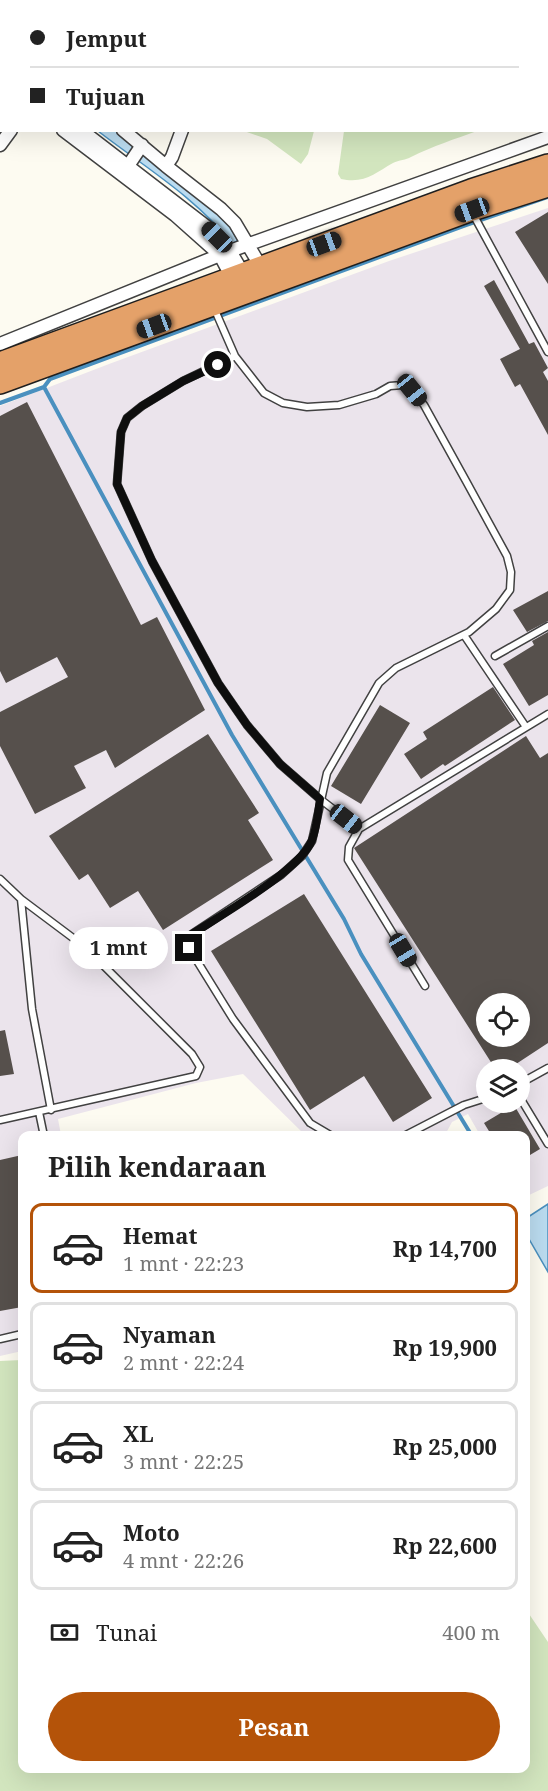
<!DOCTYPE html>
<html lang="id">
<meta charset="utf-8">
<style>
body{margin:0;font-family:"Noto Serif",serif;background:#f2f2f2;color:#222;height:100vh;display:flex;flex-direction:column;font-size:22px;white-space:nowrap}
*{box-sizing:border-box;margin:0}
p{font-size:20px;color:#767676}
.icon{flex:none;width:33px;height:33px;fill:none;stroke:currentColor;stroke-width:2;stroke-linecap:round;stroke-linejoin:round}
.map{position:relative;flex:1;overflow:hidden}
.drawer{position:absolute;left:18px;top:1131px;width:512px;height:642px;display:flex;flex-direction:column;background:#fff;border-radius:12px;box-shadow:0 6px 24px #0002}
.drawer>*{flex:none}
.banner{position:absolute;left:0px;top:0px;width:549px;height:132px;box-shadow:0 6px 24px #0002;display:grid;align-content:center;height:132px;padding:0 30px;background:#fff}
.buttons{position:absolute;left:476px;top:993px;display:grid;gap:12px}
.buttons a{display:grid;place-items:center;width:54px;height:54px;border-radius:50%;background:#fff;box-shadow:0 6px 24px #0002;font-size:30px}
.end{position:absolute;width:27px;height:27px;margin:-14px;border:8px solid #0e0e0e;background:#fff;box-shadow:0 0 0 3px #fff}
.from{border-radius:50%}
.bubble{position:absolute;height:42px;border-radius:21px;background:#fff;box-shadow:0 6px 24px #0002;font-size:20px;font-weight:700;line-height:42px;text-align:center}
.car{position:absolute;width:18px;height:36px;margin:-18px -9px;border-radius:8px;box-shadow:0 0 4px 2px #0007;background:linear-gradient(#222 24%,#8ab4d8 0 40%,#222 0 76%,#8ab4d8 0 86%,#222 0)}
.banner b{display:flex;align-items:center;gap:21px;height:57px;font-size:22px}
.banner b+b{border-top:2px solid #e0e0e0}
.banner i{width:15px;height:15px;background:#222}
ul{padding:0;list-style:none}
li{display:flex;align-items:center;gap:18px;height:90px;margin:0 12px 9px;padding:0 18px;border:3px solid #e0e0e0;border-radius:12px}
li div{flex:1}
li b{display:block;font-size:22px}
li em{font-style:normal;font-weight:700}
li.selected{border-color:#b45309}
li>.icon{width:54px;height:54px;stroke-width:1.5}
h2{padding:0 30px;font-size:27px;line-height:72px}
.pay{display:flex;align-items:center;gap:15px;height:66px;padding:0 30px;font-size:22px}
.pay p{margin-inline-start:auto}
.primary-button{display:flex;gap:12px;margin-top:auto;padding:12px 30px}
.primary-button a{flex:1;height:69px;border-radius:36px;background:#b45309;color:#fff;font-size:24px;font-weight:700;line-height:69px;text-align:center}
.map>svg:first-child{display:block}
</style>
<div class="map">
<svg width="548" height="1791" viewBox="0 0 548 1791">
<rect width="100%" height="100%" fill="#fdfbf1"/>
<path fill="#ebe4ec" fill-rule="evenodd" d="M548,208V1186L525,1197V1136L480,1135L468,1114L452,1122L445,1135H305L243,1074L196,1083L58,1119L61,1135L22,1136V1351L0,1356V406L109,364L389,261ZM486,1004H519V1036H486ZM486,1070H519V1102H486Z"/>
<path fill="#d2e5be" d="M259,0H527L529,1H259Z
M244,131H314L308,154L301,164L267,139Z
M344,131V130L477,131C455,139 433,146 411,157C406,160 399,160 393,163C375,173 365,184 341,179L338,174Z
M22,1360V1768H525V1608L548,1642V1791H0V1361Z"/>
<path fill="#bbdcf0" stroke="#4a90bf" stroke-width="1.5" d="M98,131H116L233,226L231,229L238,240L232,244C197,198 143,166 98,131Z
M548,1204V1272L525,1232V1219Z"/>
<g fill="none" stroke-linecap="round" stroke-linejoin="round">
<path stroke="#4a90bf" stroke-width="4" d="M44,387L232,735L344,919L361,954L472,1136
M0,403L44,387L50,379L466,225L548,197"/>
</g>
<path fill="#56504c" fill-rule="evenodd" d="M548,212V284L515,232Z
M494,280L529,344L534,342L548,368L543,372L548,381V435L520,384L515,387L500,359L520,349L484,286Z
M27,402L141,625L157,617L205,710L115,768L106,750L74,766L86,788L35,814L0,746V712L68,677L57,657L6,683L0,671V416Z
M548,591V621L527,632L513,610Z
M548,632V695L529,706L503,664L534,645L532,641Z
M493,687L515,720L445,766L443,764L421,779L404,754L427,739L423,732Z
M380,705L410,723L361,804L331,786Z
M208,734L259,813L248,820L273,860L163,930L138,891L110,908L88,874L79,880L49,836Z
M526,736L540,758L548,753V1043L507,1070H496L354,848ZM486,1004H519V1036H486Z
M304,894L432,1098L393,1122L364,1076L310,1110L211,951Z
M5,1030L14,1074L0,1076V1031Z
M514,1105L540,1149L525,1158V1136H492L484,1123Z
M22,1155V1307L0,1311V1160Z"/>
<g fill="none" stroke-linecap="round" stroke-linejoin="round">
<g stroke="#414141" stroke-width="9">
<path id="lane" d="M545,0L547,2
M473,214L548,352
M214,308L235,356L264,393L283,403L307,407L339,405L376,394L390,386L403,385L412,390L424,405L466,481L507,556L511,572L510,590L496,609L469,632L396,668L379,683L327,773L312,841L302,856L281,875L189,936V948L233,1019L310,1123L332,1136
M235,356L183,381L142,406L127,418L121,432L117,484L152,561L218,683L247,725L280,764L320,799L359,829
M464,635L526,727
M495,656L548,626
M0,879L21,899L32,1009L51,1110
M425,986L348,860L349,847L359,829L548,714
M519,1084L548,1068
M519,1096L548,1144
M39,1112L44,1136
M0,1120L196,1076L200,1067L192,1054L85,947L21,899
M404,1136L464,1105L486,1098
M0,1339L22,1334"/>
</g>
<g stroke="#414141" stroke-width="15">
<path id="street" d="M179,0V2
M0,3L2,8
M0,68L2,69
M0,81L2,82
M63,130L175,215L220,255L232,278
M81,130L207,227L230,251L243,273
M123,130L166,166
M182,130L172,157L166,166L221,209L235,223L261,267
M0,145L11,130
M128,166L142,145
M0,344L230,251L548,137"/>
</g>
<g stroke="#1f1f1f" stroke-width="24">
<path id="highway" d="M0,363L471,190L548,165
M0,383L472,210L548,186"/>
</g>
<use href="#lane" stroke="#fff" stroke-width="6"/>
<use href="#street" stroke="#fff" stroke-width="12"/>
<use href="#highway" stroke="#e4a169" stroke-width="21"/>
</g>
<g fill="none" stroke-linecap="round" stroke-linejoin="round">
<path stroke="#0e0e0e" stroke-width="8" d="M189,948V936C218,917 301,870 312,840C317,827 318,812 320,799L280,764L247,725L218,683L152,561L117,484L121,432L127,418L142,406L183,381L218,365"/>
</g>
</svg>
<div class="buttons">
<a><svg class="icon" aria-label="locate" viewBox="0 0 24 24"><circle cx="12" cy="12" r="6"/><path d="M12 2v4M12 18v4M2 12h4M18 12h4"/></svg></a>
<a><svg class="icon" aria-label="layers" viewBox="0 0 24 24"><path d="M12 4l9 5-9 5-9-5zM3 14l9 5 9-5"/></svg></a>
</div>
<i class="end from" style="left:218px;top:365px"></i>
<i class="end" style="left:189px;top:948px"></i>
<div class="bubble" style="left:69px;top:927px;width:99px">1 mnt</div>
<i class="car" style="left:472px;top:210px;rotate:250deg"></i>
<i class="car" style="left:217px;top:237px;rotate:315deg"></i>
<i class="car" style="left:324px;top:244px;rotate:70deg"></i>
<i class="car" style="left:154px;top:326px;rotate:250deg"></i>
<i class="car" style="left:412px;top:390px;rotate:141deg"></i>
<i class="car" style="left:346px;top:819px;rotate:128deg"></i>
<i class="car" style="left:403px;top:950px;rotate:149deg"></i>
<div class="banner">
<b><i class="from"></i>Jemput</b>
<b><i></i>Tujuan</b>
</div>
<section class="drawer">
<h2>Pilih kendaraan</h2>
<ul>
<li class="selected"><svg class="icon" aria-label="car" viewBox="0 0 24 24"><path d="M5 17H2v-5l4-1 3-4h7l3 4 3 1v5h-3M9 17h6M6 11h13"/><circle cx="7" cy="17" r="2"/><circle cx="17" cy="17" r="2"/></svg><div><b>Hemat</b><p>1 mnt · 22:23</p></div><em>Rp 14,700</em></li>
<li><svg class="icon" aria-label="car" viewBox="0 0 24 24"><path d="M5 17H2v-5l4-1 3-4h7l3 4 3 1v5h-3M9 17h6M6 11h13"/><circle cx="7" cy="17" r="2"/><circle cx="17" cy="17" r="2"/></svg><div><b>Nyaman</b><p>2 mnt · 22:24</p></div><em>Rp 19,900</em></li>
<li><svg class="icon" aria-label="car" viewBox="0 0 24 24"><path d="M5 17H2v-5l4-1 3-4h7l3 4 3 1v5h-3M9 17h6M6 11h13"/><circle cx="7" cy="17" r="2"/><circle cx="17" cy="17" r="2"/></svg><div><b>XL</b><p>3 mnt · 22:25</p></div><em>Rp 25,000</em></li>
<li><svg class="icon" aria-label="car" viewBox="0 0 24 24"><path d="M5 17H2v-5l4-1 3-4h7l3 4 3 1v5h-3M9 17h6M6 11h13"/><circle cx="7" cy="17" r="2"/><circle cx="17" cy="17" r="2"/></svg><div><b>Moto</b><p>4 mnt · 22:26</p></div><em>Rp 22,600</em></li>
</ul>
<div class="pay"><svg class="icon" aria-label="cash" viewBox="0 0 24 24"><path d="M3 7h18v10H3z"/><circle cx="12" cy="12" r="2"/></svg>Tunai<p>400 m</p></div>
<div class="primary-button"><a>Pesan</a></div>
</section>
</div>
